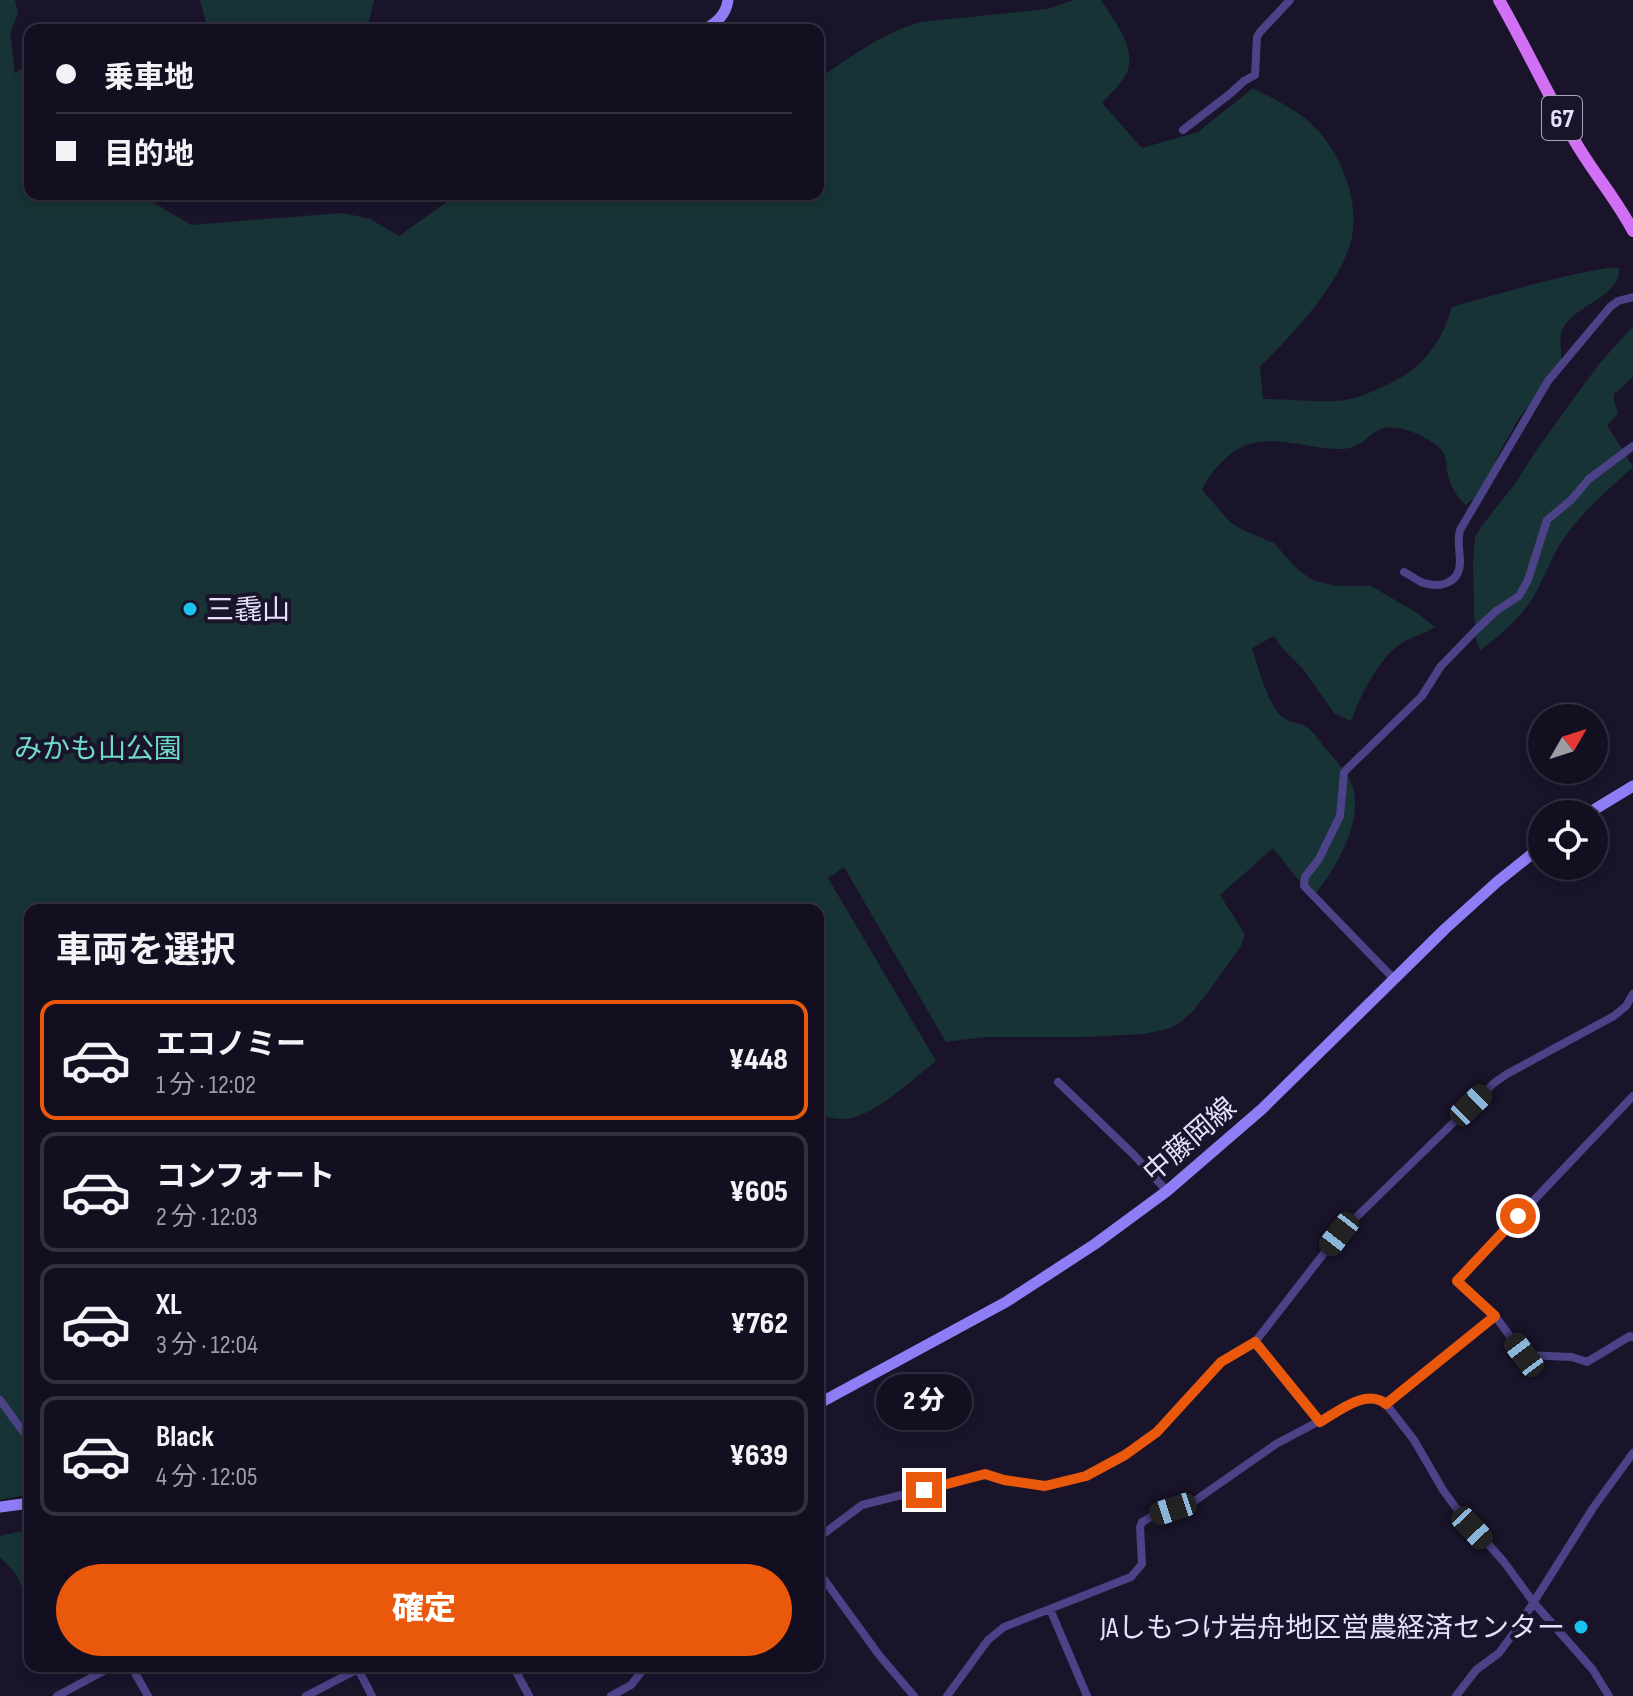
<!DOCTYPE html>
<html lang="ja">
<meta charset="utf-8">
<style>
body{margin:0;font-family:"Sofia Sans Condensed","Noto Sans JP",sans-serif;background:#211d2d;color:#f1f3f6;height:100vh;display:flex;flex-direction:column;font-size:30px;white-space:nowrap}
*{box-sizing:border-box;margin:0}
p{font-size:26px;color:#9d9ca5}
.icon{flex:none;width:44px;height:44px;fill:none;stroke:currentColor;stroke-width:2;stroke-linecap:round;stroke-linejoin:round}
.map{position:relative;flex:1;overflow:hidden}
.panel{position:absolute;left:24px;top:904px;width:800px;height:768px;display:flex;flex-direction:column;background:#140f20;border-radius:16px;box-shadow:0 4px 12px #0003,0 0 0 2px #332f3e}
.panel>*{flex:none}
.guide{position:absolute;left:24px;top:24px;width:800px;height:176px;border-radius:16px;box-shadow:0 4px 12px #0003,0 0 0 2px #332f3e;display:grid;align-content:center;height:176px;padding:0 32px;background:#140f20}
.needle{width:52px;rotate:51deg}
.buttons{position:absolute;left:1528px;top:704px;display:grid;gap:16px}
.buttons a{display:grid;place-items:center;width:80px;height:80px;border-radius:50%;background:#140f20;box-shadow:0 4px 12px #0003,0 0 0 2px #332f3e;font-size:40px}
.end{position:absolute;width:36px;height:36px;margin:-18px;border:10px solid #ea580c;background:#fff;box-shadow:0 0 0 4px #fff}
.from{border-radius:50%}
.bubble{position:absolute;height:56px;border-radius:28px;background:#140f20;box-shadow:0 4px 12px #0003,0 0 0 2px #332f3e;font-size:26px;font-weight:800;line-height:56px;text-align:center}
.car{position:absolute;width:24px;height:48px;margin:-24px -12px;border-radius:10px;box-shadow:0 0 6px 2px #0007;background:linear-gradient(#222 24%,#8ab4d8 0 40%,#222 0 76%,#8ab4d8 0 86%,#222 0)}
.guide b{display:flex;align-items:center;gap:28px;height:76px;font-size:30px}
.guide b+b{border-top:2px solid #332f3e}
.guide i{width:20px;height:20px;background:#f1f3f6}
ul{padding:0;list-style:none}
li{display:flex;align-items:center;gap:24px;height:120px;margin:0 16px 12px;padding:0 16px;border:4px solid #332f3e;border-radius:16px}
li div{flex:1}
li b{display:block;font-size:30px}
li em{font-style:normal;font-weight:800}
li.current{border-color:#ea580c}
li>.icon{width:72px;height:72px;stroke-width:1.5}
h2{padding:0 32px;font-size:36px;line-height:96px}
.primary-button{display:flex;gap:16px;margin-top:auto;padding:16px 32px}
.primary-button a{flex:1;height:92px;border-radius:48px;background:#ea580c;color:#fff;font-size:32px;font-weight:800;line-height:92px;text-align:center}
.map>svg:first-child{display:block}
</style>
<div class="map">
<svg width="1633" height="1696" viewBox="0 0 1633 1696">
<rect width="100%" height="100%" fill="#1a142b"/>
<path fill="#173335" d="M0,0H15L18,14L10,33L15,73L30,63V194H139L191,225L343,213L370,219L399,236L458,194H818V79C851,57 883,32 922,22L1047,9L1074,0H1101C1113,20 1137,47 1127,72C1121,84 1110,94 1102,103L1142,148L1198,132L1253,88C1271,97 1291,107 1307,120C1340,147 1364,206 1349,248C1334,290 1292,336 1260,366L1263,399C1286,399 1309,402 1332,401C1349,401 1365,395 1380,388C1418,373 1441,346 1452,307C1495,295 1538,282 1581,273C1594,271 1607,267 1619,268C1622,296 1575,305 1563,328C1557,340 1564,353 1560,365C1554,386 1531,399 1519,418C1513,428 1507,439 1501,450C1491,468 1484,495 1465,505C1458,497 1452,489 1449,479C1444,462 1450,453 1432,442C1419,434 1395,422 1379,430C1365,437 1361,448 1342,449C1303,450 1263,427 1228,456C1218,465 1207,477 1202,490L1230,522L1243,530L1274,543L1297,569L1312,580L1336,586H1371L1417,613L1435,627C1424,634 1411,637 1400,644C1378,660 1360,696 1351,721L1334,713L1302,668L1283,649L1274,636L1252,648C1257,665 1268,703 1280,715C1288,723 1300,722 1308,728C1315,733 1321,744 1328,751C1337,762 1351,777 1354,792C1361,826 1334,873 1312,897L1273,848L1220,895L1245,934L1241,946L1208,992L1193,1011L1181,1022L1171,1028L1144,1034L1085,1037H985L946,1042L844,867L828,878L936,1061C914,1078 871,1119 844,1119C835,1119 826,1117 818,1116V910H30V1494L0,1500Z
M200,0H374L367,30H208Z
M1633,326V377L1614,394V400L1618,414L1607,425L1633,467C1609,489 1583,511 1564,538C1551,557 1544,579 1532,599C1520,619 1499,636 1480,651L1476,639L1474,613L1473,563L1475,537L1481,527L1517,481L1537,449L1599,364Z
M30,1529V1645C23,1623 28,1596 17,1576C12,1569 6,1563 0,1557V1536Z"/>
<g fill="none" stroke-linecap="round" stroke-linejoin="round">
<path stroke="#4c4287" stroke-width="8" d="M1183,130L1231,93L1244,81L1255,75L1257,37L1260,32L1290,0
M1404,572C1410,575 1415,579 1421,582C1438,589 1460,584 1460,562C1460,551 1457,541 1460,530L1548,381L1610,307L1618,301L1633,297
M1394,979L1304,886L1305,877L1319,859L1340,816L1344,772L1422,696L1441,666L1475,631L1496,611L1519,596L1528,580L1547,520L1571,500L1589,479L1633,446
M1058,1082L1133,1154L1167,1191
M1633,1096L1457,1281L1495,1316L1524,1355L1572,1357L1587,1362L1630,1336L1633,1337
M1255,1342L1320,1422
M0,1400L30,1441
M1386,1404L1495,1316
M818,1538L862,1505L985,1474L1004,1480L1045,1486L1086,1476L1125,1455L1157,1432L1221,1362L1255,1342L1339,1234L1494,1083L1507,1074L1614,1016L1626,1006L1633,994
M818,1571L879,1655L914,1696
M1050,1609L1087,1696
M131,1666L148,1696
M513,1666L529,1696
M357,1667L372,1696
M57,1696L113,1666
M306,1696L364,1666
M611,1696L631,1685L646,1666
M947,1696L988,1640L1004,1627L1131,1577L1142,1564L1140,1527L1142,1522L1153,1516L1193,1502L1276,1444L1359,1400L1375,1398L1381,1400L1386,1404L1414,1440L1443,1490L1456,1508L1504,1562L1534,1603L1593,1670L1609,1696
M1456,1696L1476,1670L1499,1653L1518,1627L1593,1508L1633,1453"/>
<path stroke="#8e7ef6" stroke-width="11" d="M704,30C717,22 726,15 728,0
M1587,814L1633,786
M818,1404L1006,1302L1095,1244L1167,1191L1262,1109L1446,928L1497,882L1542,846
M0,1507L30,1503"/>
<path stroke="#d16ff5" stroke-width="12" d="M1499,0C1527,49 1550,100 1579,148C1596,176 1618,202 1633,231"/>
</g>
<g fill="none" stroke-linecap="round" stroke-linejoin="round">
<path stroke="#ea580c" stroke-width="10" d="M924,1490L985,1474L1004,1480L1045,1486L1086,1476L1125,1455L1157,1432L1221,1362L1255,1342L1320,1422C1339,1411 1366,1388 1386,1404L1495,1316L1457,1281L1518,1216"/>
</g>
<g fill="#19c3ef" stroke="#1a142b" stroke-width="3">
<circle cx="190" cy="609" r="8"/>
<circle cx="1581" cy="1627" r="8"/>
</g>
<g text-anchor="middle" stroke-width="8" stroke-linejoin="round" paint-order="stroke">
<rect fill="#1a142b" stroke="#a9a3be" stroke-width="2" x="1542" y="96" width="40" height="44" rx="6"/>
<g font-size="26" font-weight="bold" fill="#e6e0fd">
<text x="1562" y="127">67</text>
</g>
<g font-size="28" fill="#e6e0fd" stroke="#1a142b" text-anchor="start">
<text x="206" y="619">三毳山</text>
<text x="1565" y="1637" text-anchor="end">JAしもつけ岩舟地区営農経済センター</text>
</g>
<g font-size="28" fill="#6fdacb" stroke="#1a142b">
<text x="98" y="758">みかも山公園</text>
</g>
<g font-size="28" fill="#e6e0fd" stroke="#1a142b">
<text transform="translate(1189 1139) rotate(-41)" y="10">中藤岡線</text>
</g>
</g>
</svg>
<div class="buttons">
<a><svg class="needle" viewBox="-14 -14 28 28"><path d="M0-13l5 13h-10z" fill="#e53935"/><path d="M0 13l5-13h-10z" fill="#9d9ca5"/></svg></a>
<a><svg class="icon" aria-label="locate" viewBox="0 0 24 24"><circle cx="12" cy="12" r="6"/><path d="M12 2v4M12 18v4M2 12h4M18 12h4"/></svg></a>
</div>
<i class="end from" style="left:1518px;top:1216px"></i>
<i class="end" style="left:924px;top:1490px"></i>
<div class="bubble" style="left:876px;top:1374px;width:96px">2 分</div>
<i class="car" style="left:1471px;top:1105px;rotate:46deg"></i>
<i class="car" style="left:1339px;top:1234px;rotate:218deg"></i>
<i class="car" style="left:1524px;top:1355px;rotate:323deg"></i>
<i class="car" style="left:1173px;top:1509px;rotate:252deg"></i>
<i class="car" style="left:1472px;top:1528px;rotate:137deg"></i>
<div class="guide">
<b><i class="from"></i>乗車地</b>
<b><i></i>目的地</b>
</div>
<section class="panel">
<h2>車両を選択</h2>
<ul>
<li class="current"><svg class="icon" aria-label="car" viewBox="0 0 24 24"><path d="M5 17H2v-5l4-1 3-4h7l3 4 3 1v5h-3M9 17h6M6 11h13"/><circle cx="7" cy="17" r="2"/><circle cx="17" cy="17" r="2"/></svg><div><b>エコノミー</b><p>1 分 · 12:02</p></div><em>¥448</em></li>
<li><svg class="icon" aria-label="car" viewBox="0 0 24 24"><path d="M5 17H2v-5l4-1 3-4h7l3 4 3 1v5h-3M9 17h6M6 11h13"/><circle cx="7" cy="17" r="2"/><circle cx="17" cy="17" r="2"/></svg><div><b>コンフォート</b><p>2 分 · 12:03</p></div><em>¥605</em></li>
<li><svg class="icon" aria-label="car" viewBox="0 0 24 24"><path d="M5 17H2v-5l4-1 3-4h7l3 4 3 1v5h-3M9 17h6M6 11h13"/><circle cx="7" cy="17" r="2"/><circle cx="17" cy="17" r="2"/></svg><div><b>XL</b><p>3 分 · 12:04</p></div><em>¥762</em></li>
<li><svg class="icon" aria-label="car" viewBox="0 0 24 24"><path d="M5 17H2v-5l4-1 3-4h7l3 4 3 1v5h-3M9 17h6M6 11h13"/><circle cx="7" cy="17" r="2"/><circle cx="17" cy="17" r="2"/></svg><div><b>Black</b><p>4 分 · 12:05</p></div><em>¥639</em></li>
</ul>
<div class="primary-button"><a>確定</a></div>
</section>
</div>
